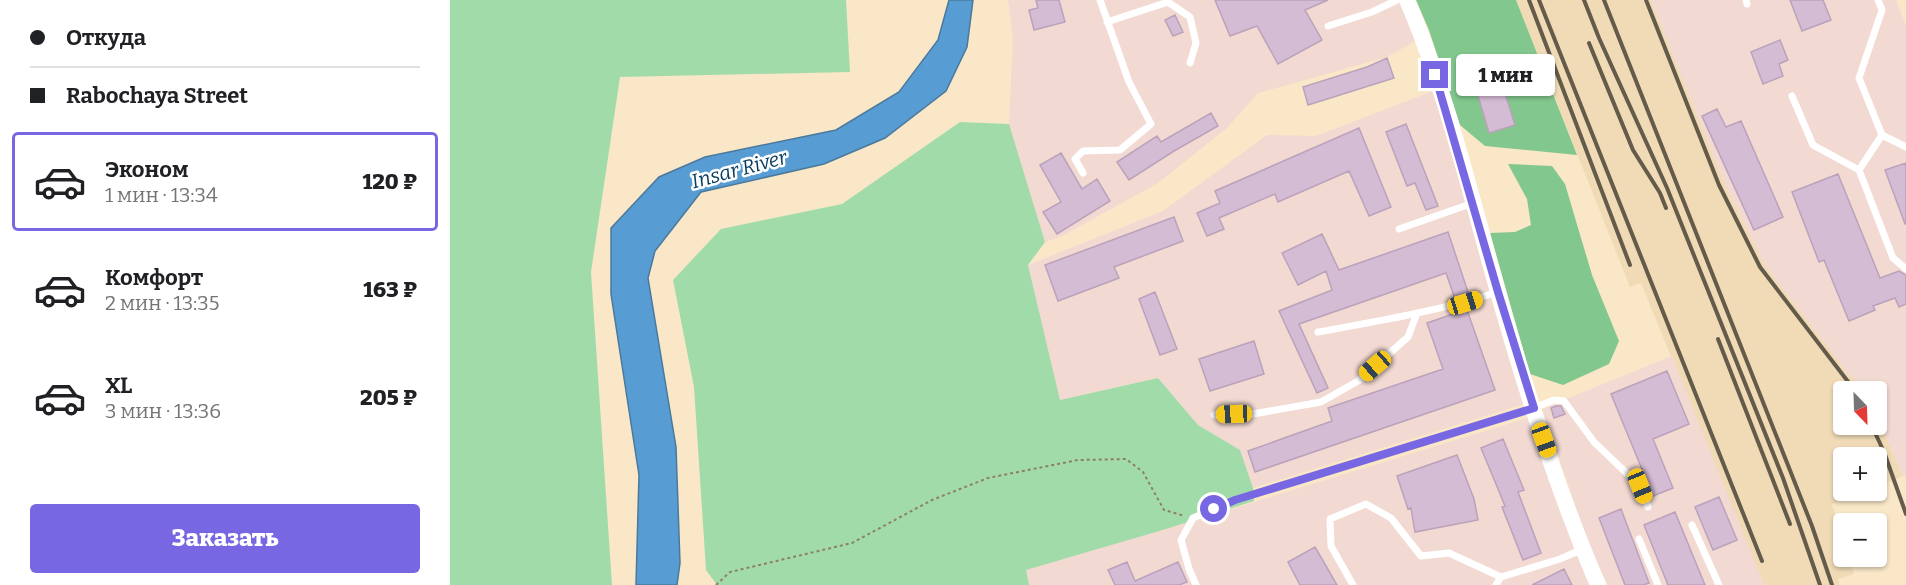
<!DOCTYPE html>
<html lang="ru">
<meta charset="utf-8">
<style>
body{margin:0;font-family:Bitter,serif;background:#f6f6f6;color:#202124;height:100vh;display:flex;flex-direction:column;font-size:22px;white-space:nowrap}
*{box-sizing:border-box;margin:0}
p{font-size:20px;color:#757577}
.icon{flex:none;width:33px;height:33px;fill:none;stroke:currentColor;stroke-width:2;stroke-linecap:round;stroke-linejoin:round}
.map{position:relative;flex:1;overflow:hidden}
.details{display:flex;flex-direction:column;background:#fff;width:450px}
.details>*{flex:none}
.banner{display:grid;align-content:center;height:132px;padding:0 30px;background:#fff}
.needle{width:39px;rotate:157deg}
.tools{position:absolute;left:1383px;top:381px;display:grid;gap:12px}
.tools a{display:grid;place-items:center;width:54px;height:54px;border-radius:6px;background:#fff;box-shadow:0 2px 4px #0004;font-size:30px}
.end{position:absolute;width:27px;height:27px;margin:-14px;border:8px solid #7867e2;background:#fff;box-shadow:0 0 0 3px #fff}
.from{border-radius:50%}
.bubble{position:absolute;height:42px;border-radius:6px;background:#fff;box-shadow:0 2px 4px #0004;font-size:20px;font-weight:800;line-height:42px;text-align:center}
.car{position:absolute;width:18px;height:36px;margin:-18px -9px;border-radius:8px;box-shadow:0 0 4px 2px #0007;background:linear-gradient(#f5c518 24%,#345 0 40%,#f5c518 0 76%,#345 0 86%,#f5c518 0)}
.banner b{display:flex;align-items:center;gap:21px;height:57px;font-size:22px}
.banner b+b{border-top:2px solid #e0e0e0}
.banner i{width:15px;height:15px;background:#202124}
ul{padding:0;list-style:none}
li{display:flex;align-items:center;gap:18px;height:99px;margin:0 12px 9px;padding:0 18px;border:3px solid transparent;border-radius:6px}
li div{flex:1}
li b{display:block;font-size:22px}
li em{font-style:normal;font-weight:800}
li.active{border-color:#7867e2}
li>.icon{width:54px;height:54px;stroke-width:1.5}
.primary-button{display:flex;gap:12px;margin-top:auto;padding:12px 30px}
.primary-button a{flex:1;height:69px;border-radius:6px;background:#7867e2;color:#fff;font-size:24px;font-weight:800;line-height:69px;text-align:center}
main{display:flex;flex:1;min-height:0}
.map>svg:first-child{display:block}
</style>
<main>
<section class="details">
<div class="banner">
<b><i class="from"></i>Откуда</b>
<b><i></i>Rabochaya Street</b>
</div>
<ul>
<li class="active"><svg class="icon" aria-label="car" viewBox="0 0 24 24"><path d="M5 17H2v-5l4-1 3-4h7l3 4 3 1v5h-3M9 17h6M6 11h13"/><circle cx="7" cy="17" r="2"/><circle cx="17" cy="17" r="2"/></svg><div><b>Эконом</b><p>1 мин · 13:34</p></div><em>120 ₽</em></li>
<li><svg class="icon" aria-label="car" viewBox="0 0 24 24"><path d="M5 17H2v-5l4-1 3-4h7l3 4 3 1v5h-3M9 17h6M6 11h13"/><circle cx="7" cy="17" r="2"/><circle cx="17" cy="17" r="2"/></svg><div><b>Комфорт</b><p>2 мин · 13:35</p></div><em>163 ₽</em></li>
<li><svg class="icon" aria-label="car" viewBox="0 0 24 24"><path d="M5 17H2v-5l4-1 3-4h7l3 4 3 1v5h-3M9 17h6M6 11h13"/><circle cx="7" cy="17" r="2"/><circle cx="17" cy="17" r="2"/></svg><div><b>XL</b><p>3 мин · 13:36</p></div><em>205 ₽</em></li>
</ul>
<div class="primary-button"><a>Заказать</a></div>
</section>
<div class="map">
<svg width="1456" height="585" viewBox="0 0 1456 585">
<rect width="100%" height="100%" fill="#f9e7c8"/>
<path fill="#f1dbb6" d="M1066,0H1201L1275,185L1314,264L1400,376L1413,385L1416,391L1394,392V424H1426L1427,415L1453,476L1427,487L1426,458H1394V490L1417,491L1382,504L1393,541L1394,556L1399,557L1404,574L1388,579L1390,585H1314L1191,283L1180,287Z"/>
<path fill="#f2d9d1" d="M558,0H949L967,40L937,57L808,93L777,128L708,183L612,236L595,242L559,124L563,38Z
M1201,0H1446L1456,26V475L1453,476L1427,415L1426,392L1416,391L1413,385L1400,376L1314,264L1275,185Z
M983,91L1074,404L803,488L790,450L748,425L708,378L610,400L578,265L713,211L817,135L866,136Z
M1222,356L1314,585H1158L1140,548L1092,409Z
M1078,418L1140,585H579L575,570L716,529Z"/>
<path fill="#a2dbaa" d="M0,0H396L400,72L170,77L141,272L162,585H0Z
M510,122L559,124L595,242L578,265L610,400L708,378L748,425L790,450L803,488L804,501L716,529L576,570L579,585H267L256,570L244,387L223,280L271,229L392,204Z"/>
<path fill="#82c78d" d="M966,0H1066L1127,155L1035,146L1010,125L979,30Z
M1058,164L1102,166L1115,184L1142,275L1169,341L1159,364L1113,385L1080,374L1040,233L1065,232L1081,225L1077,199Z"/>
<path fill="#589cd4" stroke="#4b799c" stroke-width="1.5" d="M499,0H523L517,47L496,91L435,138L374,164L251,192L205,251L198,278L226,447L230,563L227,585H186L189,475L161,294V228L209,177L255,157L386,130L449,92L488,40Z"/>
<path fill="#d5bcd5" stroke="#bba2bb" stroke-width="1.5" d="M586,0H609L615,22L584,30L579,10L588,8Z
M765,0H878L855,10L872,40L828,64L807,26L780,36Z
M1340,0H1373L1381,20L1352,31Z
M725,15L733,32L723,36L715,20Z
M1330,40L1338,60L1329,64L1333,76L1313,84L1301,52Z
M937,58L944,78L858,105L853,87L917,67Z
M1051,81L1065,125L1039,133L1026,89Z
M1267,109L1276,127L1291,121L1333,217L1304,230L1252,116Z
M761,113L768,126L724,151L679,180L667,162L707,136L711,142Z
M956,124L988,206L976,210L965,183L957,186L936,132Z
M909,128L941,207L919,216L899,171L828,202L825,194L769,218L774,229L757,236L747,213L770,203L765,191Z
M611,153L632,189L647,179L660,201L607,234L593,212L611,202L590,165Z
M1456,163V223L1455,224L1435,170Z
M1388,174L1430,278L1449,271L1456,275V304L1449,307L1445,298L1423,306L1425,310L1399,321L1374,260L1369,262L1342,192Z
M724,217L733,241L664,267L669,278L608,301L595,265Z
M998,232L1019,295L1005,299L996,273L849,324L878,388L867,393L829,311L882,290L876,271L848,285L832,253L872,234L889,270Z
M705,292L727,349L710,355L689,299Z
M1016,307L1045,390L805,472L798,451L882,421L878,408L993,369L977,323L1009,312L1008,309Z
M804,341L814,374L760,391L749,359Z
M1217,371L1239,424L1203,439L1223,488L1203,496L1161,394Z
M1106,406H1111L1115,414L1104,418L1101,408Z
M1053,439L1074,490L1068,492L1091,553L1073,560L1052,507L1055,506L1031,448Z
M1007,455L1024,499L1028,520L965,532L961,508L958,509L947,476Z
M1269,497L1287,540L1263,550L1245,507Z
M1171,509L1199,583L1193,585H1175L1149,518Z
M1225,512L1255,585H1218L1194,525Z
M865,547L887,585H850L838,562Z
M677,562L685,581L728,562L737,582L729,585H665L658,570Z
M1114,569L1122,585H1082Z"/>
<g fill="none" stroke-linecap="round" stroke-linejoin="round">
<path stroke="#8b806b" stroke-width="2" stroke-dasharray="3 3" stroke-linecap="butt" d="M266,585L280,572L402,543L482,500L538,478L628,460L676,459L693,472L714,510L735,516"/>
<path stroke="#fff" stroke-width="7" d="M1296,0L1297,4
M1428,0L1432,10L1409,78L1432,135L1456,147
M657,22L718,2L740,17L746,43L740,63
M878,26L922,12L947,0
M1342,96L1363,145L1409,170L1443,258L1456,269
M1409,170L1432,135
M633,173L625,159L633,151L670,150L701,124L679,82L650,0
M949,229L1023,203
M868,332C928,321 989,311 1048,292
M764,415L803,414L871,402L908,381L958,337L967,313
M1242,525L1269,585
M1189,539L1208,585
M746,585L739,569L731,540L743,518L785,500L1084,408L1104,400L1114,401L1144,442L1190,486L1198,507
M903,585L881,546L880,519L916,504L941,518L971,556L999,553L1051,577L1110,559L1133,549
M1046,585L1051,577"/>
<path stroke="#fff" stroke-width="16" d="M957,0C994,86 1018,184 1043,274C1072,379 1105,485 1148,585"/>
<path stroke="#645b4a" stroke-width="4" d="M1079,0L1180,265
M1089,0L1312,561
M1134,0L1149,38L1217,188L1333,478L1370,585
M1154,0L1362,526L1382,585
M1196,0L1269,185L1310,267L1406,392
M1139,43L1183,150L1210,193L1216,208
M1268,339L1340,524
M1421,424L1434,452L1456,514"/>
</g>
<g fill="none" stroke-linecap="round" stroke-linejoin="round">
<path stroke="#7867e2" stroke-width="8" d="M764,509L785,500L1084,408L1048,292L985,75"/>
</g>
<g text-anchor="middle" stroke-width="5" stroke-linejoin="round" paint-order="stroke">
<g font-size="20" font-style="italic" fill="#073d62" stroke="#fff">
<text transform="translate(289 169) rotate(-15)" y="7">Insar River</text>
</g>
</g>
</svg>
<div class="tools">
<a><svg class="needle" viewBox="-14 -14 28 28"><path d="M0-13l5 13h-10z" fill="#e53935"/><path d="M0 13l5-13h-10z" fill="#757577"/></svg></a>
<a>+</a>
<a>−</a>
</div>
<i class="end from" style="left:764px;top:509px"></i>
<i class="end" style="left:985px;top:75px"></i>
<div class="bubble" style="left:1006px;top:54px;width:99px">1 мин</div>
<i class="car" style="left:1015px;top:303px;rotate:73deg"></i>
<i class="car" style="left:925px;top:366px;rotate:229deg"></i>
<i class="car" style="left:784px;top:414px;rotate:268deg"></i>
<i class="car" style="left:1094px;top:440px;rotate:160deg"></i>
<i class="car" style="left:1190px;top:486px;rotate:158deg"></i>
</div>
</main>
